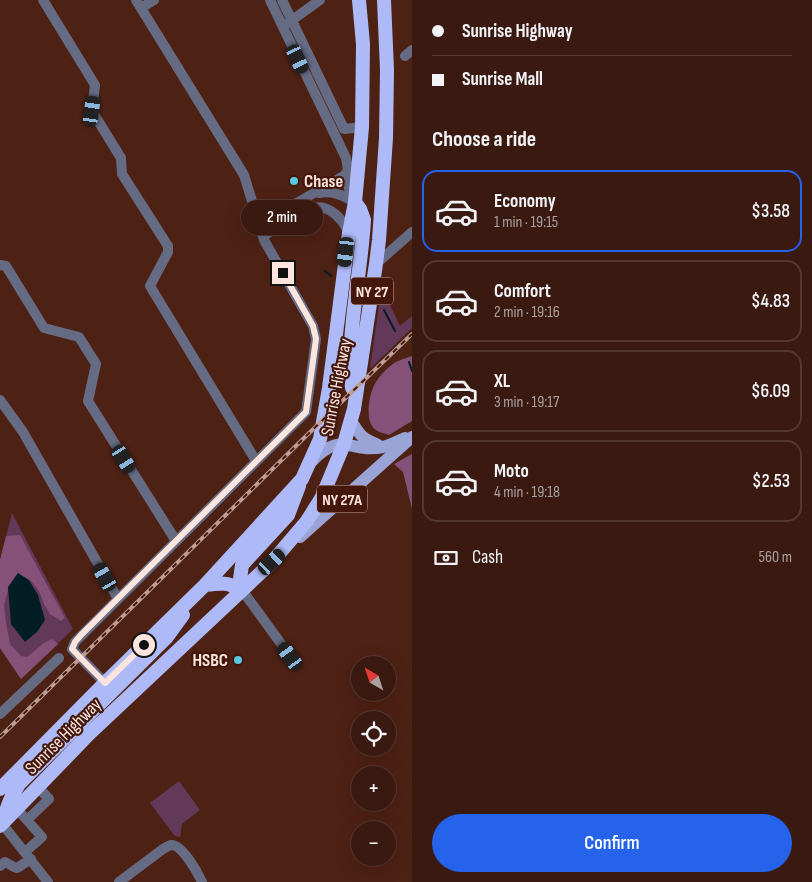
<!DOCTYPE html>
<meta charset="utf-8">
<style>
body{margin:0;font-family:"Sofia Sans Condensed",sans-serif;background:#45261e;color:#f1f3f6;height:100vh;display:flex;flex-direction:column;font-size:19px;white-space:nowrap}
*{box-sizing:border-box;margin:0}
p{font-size:16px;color:#aba09f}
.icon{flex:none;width:28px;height:28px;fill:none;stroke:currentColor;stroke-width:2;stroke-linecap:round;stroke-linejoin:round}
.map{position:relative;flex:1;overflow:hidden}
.drawer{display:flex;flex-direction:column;background:#3a1910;width:400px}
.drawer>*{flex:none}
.hud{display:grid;align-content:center;height:110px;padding:0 20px;background:#3a1910}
.needle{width:32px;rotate:321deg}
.fabs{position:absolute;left:351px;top:656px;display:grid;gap:10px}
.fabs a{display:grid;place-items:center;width:45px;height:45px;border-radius:50%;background:#3a1910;box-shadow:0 5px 20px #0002,0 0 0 1px #543830;font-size:25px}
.end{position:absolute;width:22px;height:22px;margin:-11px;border:6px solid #fde5de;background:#111;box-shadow:0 0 0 2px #111}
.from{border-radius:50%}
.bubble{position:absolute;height:35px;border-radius:18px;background:#3a1910;box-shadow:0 5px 20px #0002,0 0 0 1px #543830;font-size:16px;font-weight:600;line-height:35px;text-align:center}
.car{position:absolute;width:15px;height:30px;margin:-15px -8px;border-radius:6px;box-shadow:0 0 4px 1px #0007;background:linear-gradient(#222 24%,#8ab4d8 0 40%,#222 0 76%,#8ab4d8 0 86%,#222 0)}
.hud b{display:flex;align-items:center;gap:18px;height:48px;font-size:19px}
.hud b+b{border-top:1px solid #543830}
.hud i{width:12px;height:12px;background:#f1f3f6}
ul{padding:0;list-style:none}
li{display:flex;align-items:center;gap:15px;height:82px;margin:0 10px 8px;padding:0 10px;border:2px solid #543830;border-radius:15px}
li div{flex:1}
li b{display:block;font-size:19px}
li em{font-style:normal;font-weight:600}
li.active{border-color:#2563eb}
li>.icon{width:45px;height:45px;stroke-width:1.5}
h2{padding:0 20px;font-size:22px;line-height:60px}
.pay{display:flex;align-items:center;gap:12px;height:55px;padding:0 20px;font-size:19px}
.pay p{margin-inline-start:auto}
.button{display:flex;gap:10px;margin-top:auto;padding:10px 20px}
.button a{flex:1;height:58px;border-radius:30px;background:#2563eb;color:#fff;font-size:20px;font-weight:600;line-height:58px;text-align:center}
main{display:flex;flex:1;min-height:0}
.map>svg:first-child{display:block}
</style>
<main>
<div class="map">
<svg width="412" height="882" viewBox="0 0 412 882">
<rect width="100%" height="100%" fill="#4e2115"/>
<path fill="#633959" d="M380,299H387L400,326L412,316V328L370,369Z
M12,513L73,629L21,679L0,648V560Z
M179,781L200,810L182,824L180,837L174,835L150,803Z"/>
<path fill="#855178" d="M412,356V421L389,435C383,433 376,432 372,426C366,417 369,397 373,388C377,378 386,369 394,363C399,360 406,358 412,356Z
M412,454V509L403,472L394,464Z
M20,535L65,618L61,621L50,614L44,604L39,591L31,581L16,578L8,590L4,605L6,623L10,644L21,656L27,657L44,643L52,639L58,644L21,679L0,648V560L6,536Z"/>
<path fill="#021d24" d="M18,573L29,580L38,595L45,620L37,632L25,642L11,624L8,587Z"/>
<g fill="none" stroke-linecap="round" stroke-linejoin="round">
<path stroke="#021d24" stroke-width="2" d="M325,271L331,276
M384,310L395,331
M409,362L412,371"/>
<path stroke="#666b84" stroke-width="10" d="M43,0L95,85L92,111L121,158L122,174L168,246V252L150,286L256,461
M270,0L346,158L348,169V186L354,200
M282,0L344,129L362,127
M141,8L154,0
M288,23L320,0
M405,56L412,50
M319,193C333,190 343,196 355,202
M260,224L335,181L345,175L348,169
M263,236C272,231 281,225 290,220C295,216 301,212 306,210C326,201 341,216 349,233
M376,264L412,232
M0,265L6,266L44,328L79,337L96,364L88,401L176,541
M0,400L23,432L118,599
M242,590L290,656
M105,683L72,649L75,642L306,412L316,339L313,326L264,240L244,175L136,0
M0,714L59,658
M17,809L42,837L25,852
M27,820L49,799L38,787
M0,821L48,882
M0,866L5,862L14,867L17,868L31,859
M119,882L163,849C166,847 168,846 171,845C182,844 198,873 202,882"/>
<path stroke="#9aa4d7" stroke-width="12" d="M351,421C361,436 361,438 378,445
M311,462C343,429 349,454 383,447C391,445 398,441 405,438
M300,537L412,437"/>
<path stroke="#aebaf8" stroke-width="14" d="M352,388C346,332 361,276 364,220L360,209L355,202
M205,585C221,583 228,582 242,590
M242,590L240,579L242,565L288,515L299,486
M0,789L105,683L205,585L302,479L320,439L329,388L349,233L355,202L362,127L363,44L359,0
M3,823C6,808 11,796 19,784L167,637L183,615
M0,826L89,734L272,562L307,521L322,497L344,444L354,409L376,264L379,240L386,138L387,70L384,0"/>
<g stroke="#bd9d94" stroke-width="4">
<path id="rail" d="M0,737L304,438L412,334"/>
</g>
<use href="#rail" stroke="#43170b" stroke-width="2" stroke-dasharray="5.5" stroke-linecap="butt"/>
</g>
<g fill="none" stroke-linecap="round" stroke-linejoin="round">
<path stroke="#fde5de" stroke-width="6" d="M144,645L105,683L72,649L75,642L81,635L306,412L316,339L313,326L283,273"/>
</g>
<g fill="#58c9e3" stroke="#43170b" stroke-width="2">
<circle cx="294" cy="181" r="5"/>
<circle cx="238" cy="660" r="5"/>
</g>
<g text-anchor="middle" stroke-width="4.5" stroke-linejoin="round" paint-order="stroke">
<g fill="#43170b" stroke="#c5a79f" stroke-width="1">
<rect x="351" y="277.5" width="42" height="27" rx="4"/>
<rect x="317" y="485.5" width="50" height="27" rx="4"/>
</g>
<g font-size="16" font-weight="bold" fill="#fde5de">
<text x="372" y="297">NY 27</text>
<text x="342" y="505">NY 27A</text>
</g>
<g font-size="18" font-weight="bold" fill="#fde5de" stroke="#43170b" text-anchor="start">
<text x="304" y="187">Chase</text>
<text x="228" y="666" text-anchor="end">HSBC</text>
</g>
<g font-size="18" fill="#fde5de" stroke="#43170b">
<text transform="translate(336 387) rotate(-79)" y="6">Sunrise Highway</text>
<text transform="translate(63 736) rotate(-45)" y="6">Sunrise Highway</text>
</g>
</g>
</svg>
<div class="fabs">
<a><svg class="needle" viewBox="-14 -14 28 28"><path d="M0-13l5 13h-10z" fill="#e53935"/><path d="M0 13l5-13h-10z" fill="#aba09f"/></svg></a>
<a><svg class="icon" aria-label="locate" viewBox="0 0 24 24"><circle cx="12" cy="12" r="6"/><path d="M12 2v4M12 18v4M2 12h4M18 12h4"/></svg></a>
<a>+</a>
<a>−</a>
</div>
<i class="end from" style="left:144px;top:645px"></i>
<i class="end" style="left:283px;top:273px"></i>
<div class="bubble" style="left:241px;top:200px;width:82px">2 min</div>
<i class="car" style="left:298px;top:59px;rotate:155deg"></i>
<i class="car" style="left:92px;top:111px;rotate:8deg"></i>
<i class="car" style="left:346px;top:252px;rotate:187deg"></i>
<i class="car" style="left:124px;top:459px;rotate:148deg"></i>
<i class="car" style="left:272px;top:562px;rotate:48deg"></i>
<i class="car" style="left:105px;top:577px;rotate:330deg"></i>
<i class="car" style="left:290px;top:656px;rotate:324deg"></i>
</div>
<section class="drawer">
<div class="hud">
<b><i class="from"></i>Sunrise Highway</b>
<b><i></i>Sunrise Mall</b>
</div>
<h2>Choose a ride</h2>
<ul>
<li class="active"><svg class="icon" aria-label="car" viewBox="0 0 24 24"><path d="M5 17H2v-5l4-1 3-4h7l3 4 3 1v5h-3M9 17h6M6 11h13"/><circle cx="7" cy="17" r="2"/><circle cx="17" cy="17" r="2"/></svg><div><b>Economy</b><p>1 min · 19:15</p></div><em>$3.58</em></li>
<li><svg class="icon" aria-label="car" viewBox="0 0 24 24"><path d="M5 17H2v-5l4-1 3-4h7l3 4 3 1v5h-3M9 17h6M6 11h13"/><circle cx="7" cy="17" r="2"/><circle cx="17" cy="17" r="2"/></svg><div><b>Comfort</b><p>2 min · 19:16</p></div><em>$4.83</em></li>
<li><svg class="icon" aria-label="car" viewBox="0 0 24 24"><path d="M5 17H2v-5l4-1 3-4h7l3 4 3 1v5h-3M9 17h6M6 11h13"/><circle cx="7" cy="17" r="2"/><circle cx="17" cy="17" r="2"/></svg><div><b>XL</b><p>3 min · 19:17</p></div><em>$6.09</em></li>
<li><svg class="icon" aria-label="car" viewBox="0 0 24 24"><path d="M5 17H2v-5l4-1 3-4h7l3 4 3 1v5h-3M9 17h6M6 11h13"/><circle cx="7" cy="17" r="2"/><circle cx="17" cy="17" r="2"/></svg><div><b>Moto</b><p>4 min · 19:18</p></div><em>$2.53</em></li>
</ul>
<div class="pay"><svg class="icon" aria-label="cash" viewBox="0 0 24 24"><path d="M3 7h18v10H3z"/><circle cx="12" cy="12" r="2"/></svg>Cash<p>560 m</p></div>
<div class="button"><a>Confirm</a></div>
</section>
</main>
